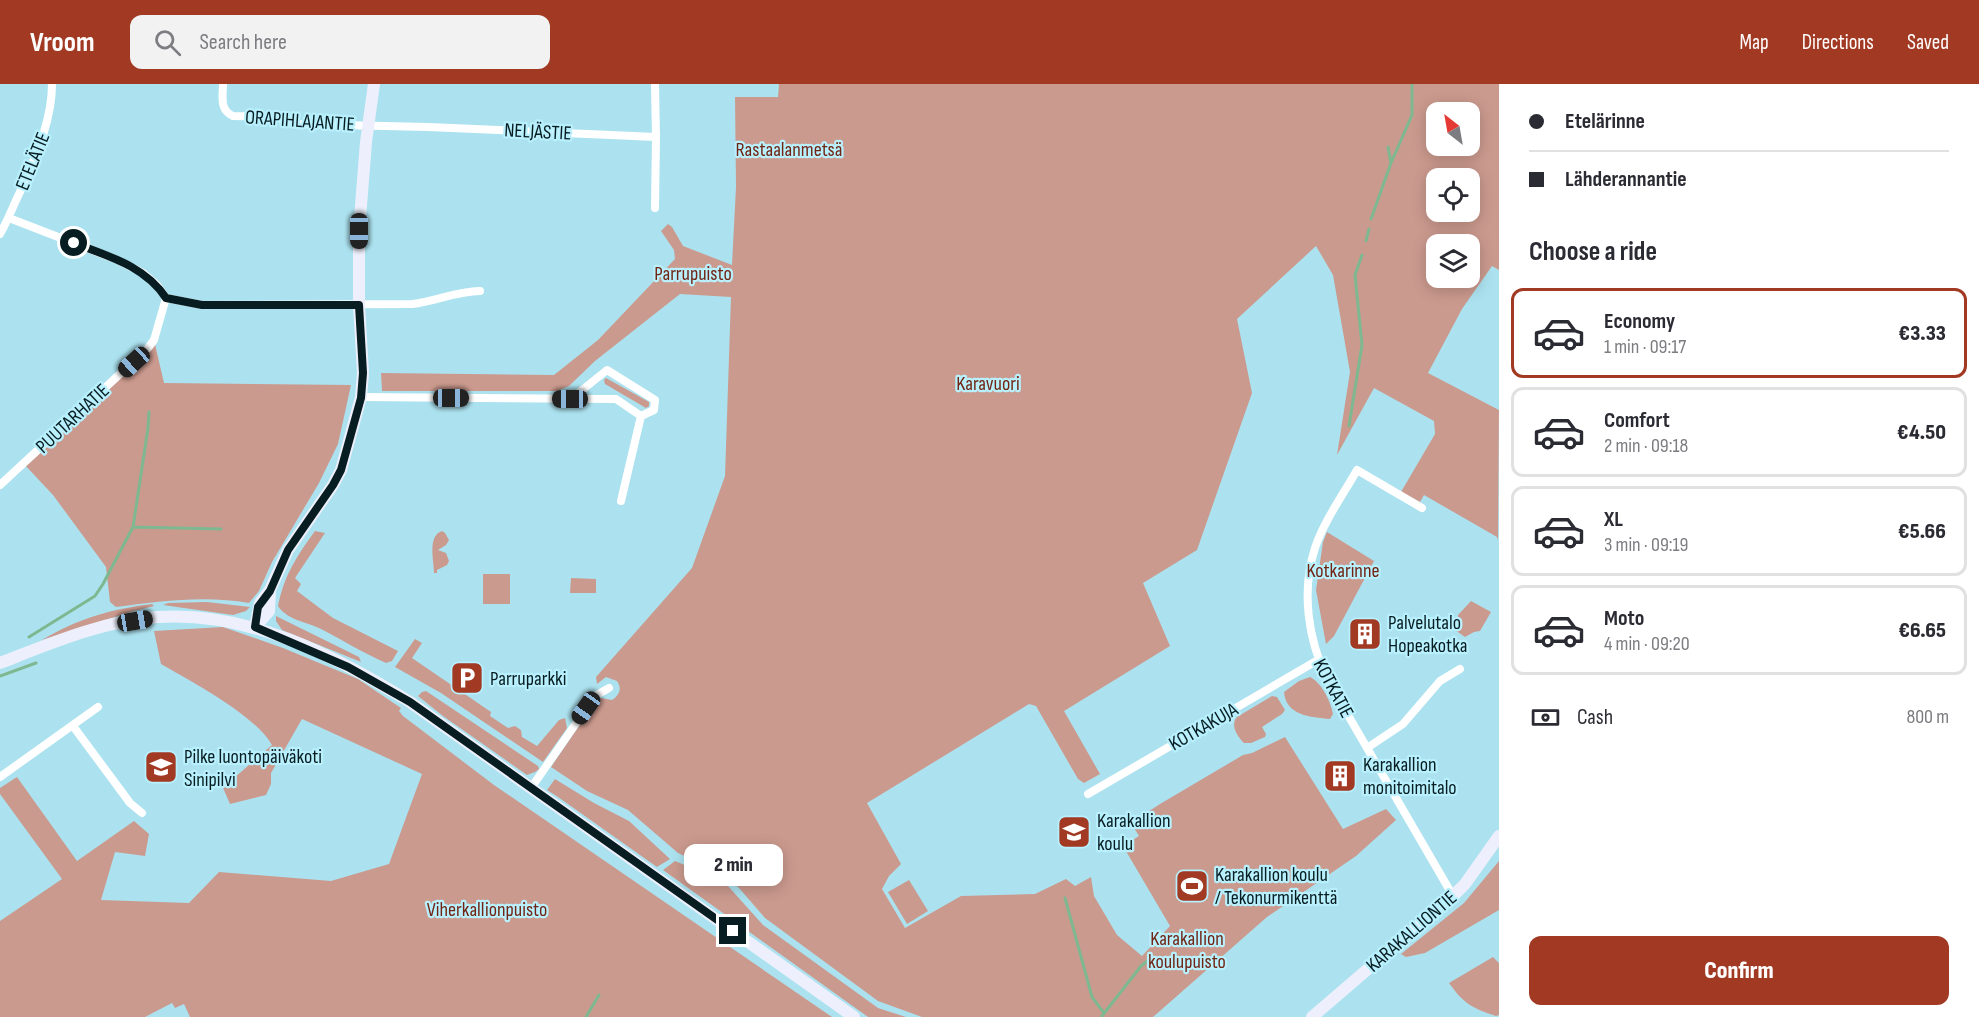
<!DOCTYPE html>
<meta charset="utf-8">
<style>
body{margin:0;font-family:"Sofia Sans Condensed",sans-serif;background:#f2f2f3;color:#2b2b33;height:100vh;display:flex;flex-direction:column;font-size:22px;white-space:nowrap}
*{box-sizing:border-box;margin:0}
p{font-size:20px;color:#7c7c81}
.icon{flex:none;width:33px;height:33px;fill:none;stroke:currentColor;stroke-width:2;stroke-linecap:round;stroke-linejoin:round}
.map{position:relative;flex:1;overflow:hidden}
.panel{display:flex;flex-direction:column;background:#fff;width:480px}
.panel>*{flex:none}
.hud{display:grid;align-content:center;height:132px;padding:0 30px;background:#fff}
.needle{width:39px;rotate:329deg}
.fabs{position:absolute;left:1426px;top:18px;display:grid;gap:12px}
.fabs a{display:grid;place-items:center;width:54px;height:54px;border-radius:12px;background:#fff;box-shadow:0 3px 15px #0003;font-size:30px}
.end{position:absolute;width:27px;height:27px;margin:-14px;border:8px solid #071d22;background:#fff;box-shadow:0 0 0 3px #fff}
.from{border-radius:50%}
.bubble{position:absolute;height:42px;border-radius:12px;background:#fff;box-shadow:0 3px 15px #0003;font-size:20px;font-weight:800;line-height:42px;text-align:center}
.car{position:absolute;width:18px;height:36px;margin:-18px -9px;border-radius:8px;box-shadow:0 0 4px 2px #0007;background:linear-gradient(#222 24%,#8ab4d8 0 40%,#222 0 76%,#8ab4d8 0 86%,#222 0)}
.hud b{display:flex;align-items:center;gap:21px;height:57px;font-size:22px}
.hud b+b{border-top:2px solid #e1e1e2}
.hud i{width:15px;height:15px;background:#2b2b33}
ul{padding:0;list-style:none}
li{display:flex;align-items:center;gap:18px;height:90px;margin:0 12px 9px;padding:0 18px;border:3px solid #e1e1e2;border-radius:12px}
li div{flex:1}
li b{display:block;font-size:22px}
li em{font-style:normal;font-weight:800}
li.on{border-color:#a23922}
li>.icon{width:54px;height:54px;stroke-width:1.5}
h2{padding:0 30px;font-size:27px;line-height:72px}
.pay{display:flex;align-items:center;gap:15px;height:66px;padding:0 30px;font-size:22px}
.pay p{margin-inline-start:auto}
.primary-button{display:flex;gap:12px;margin-top:auto;padding:12px 30px}
.primary-button a{flex:1;height:69px;border-radius:12px;background:#a23922;color:#fff;font-size:24px;font-weight:800;line-height:69px;text-align:center}
header{display:flex;align-items:center;gap:36px;box-sizing:border-box;height:84px;padding:0 30px;background:#a23922;color:#fff}
header strong{font-size:28px}
nav{display:flex;gap:33px;margin-inline-start:auto;font-size:21px}
.search{width:420px;height:54px;background:#f2f2f3;display:flex;align-items:center;gap:15px;box-sizing:border-box;padding:0 21px;border-radius:12px;color:#7c7c81;font-size:22px}
main{display:flex;flex:1;min-height:0}
.map>svg:first-child{display:block}
</style>
<header>
<strong>Vroom</strong>
<div class="search"><svg class="icon" aria-label="search" viewBox="0 0 24 24"><circle cx="10" cy="10" r="6"/><path d="M15 15l6 6"/></svg>Search here</div>
<nav><a>Map</a><a>Directions</a><a>Saved</a></nav>
</header>
<main>
<div class="map">
<svg width="1499" height="933" viewBox="0 0 1499 933">
<rect width="100%" height="100%" fill="#ace2ef"/>
<path fill="#cb9a8e" fill-rule="evenodd" d="M779,0H1499V186L1492,182L1462,225L1428,289L1499,326L1498,456L1497,453L1424,411L1420,418L1401,408L1435,350L1434,337L1374,304L1337,371L1350,288L1333,191L1316,162L1237,235L1252,309L1197,466L1143,499L1170,562L1064,627L1100,690L1084,699L1078,695L1036,622L1029,620L867,719L901,780L889,792L882,805L905,844L961,812L1035,810L1066,795L1075,802L1091,793L1094,812L1117,851L1142,872L1170,842L1123,762L1139,752L1131,739L1160,720L1243,671L1252,669L1285,653L1343,745L1386,725L1396,736L1356,772L1267,833L1153,933H922L878,917L765,834L739,804L719,788L678,769L628,726L587,707L551,683L596,617L601,614L612,616C620,611 622,604 617,597L606,593L597,600L596,593L692,484L725,392L731,213L680,210L595,277L569,302L557,307H382L381,289L554,291L598,256L675,175L674,166L661,147L668,140L672,143L683,162L732,181L736,103L735,13H778ZM1437,28H1470V62H1437ZM1437,94H1470V128H1437ZM1437,160H1470V194H1437Z
M154,256L164,299L351,301L338,360L319,399L272,478L259,507L249,519C207,511 157,517 116,523L110,518L106,483L53,411L23,379Z
M606,294L649,318V322L646,324L605,300L604,296Z
M315,447L325,449L295,494L301,500L297,507L333,534L398,567L392,577L386,579C363,569 341,555 319,544C305,538 286,535 278,522C283,493 298,470 315,447Z
M442,447L445,449L449,456L446,461L438,466L446,469L449,477L447,481L437,486V489H434C434,477 427,452 442,447Z
M1327,448L1374,477L1334,552L1326,560L1316,506L1323,458Z
M483,490H510V520H483Z
M571,494L596,495V509H570Z
M1471,517L1491,528L1480,547L1474,548L1465,553L1455,546L1459,540L1458,531Z
M207,518L250,523L246,527L233,531L163,521L168,519Z
M152,520L154,522L134,527L42,556C77,535 111,525 152,520Z
M276,532L359,573L361,578L282,546L276,537Z
M223,543L283,564L358,595L401,624L399,627L403,632L494,701L832,933H190L184,920L175,924L172,919L145,933H0V837L62,795L0,710V704L17,693L77,777L134,737L149,750L145,772L115,768L101,816L189,819L219,788L331,797L389,780L422,690L302,635L271,689V700L266,711L230,720L217,690L226,701L272,661C255,631 192,598 161,580L154,547Z
M415,555L422,559L412,574L491,628L490,632L508,644L515,642L521,646L522,653L537,662L559,636L565,634L567,644L543,678L441,609L395,583Z
M1310,593C1322,599 1331,618 1333,630L1330,635C1311,633 1286,632 1284,608L1299,597Z
M426,607L538,682L539,685L535,688L527,691L443,632L418,612L422,608Z
M1272,612L1277,613L1285,626L1282,630L1262,643L1266,650L1265,653L1251,659H1244C1237,652 1230,641 1237,633Z
M555,695L594,719L629,737L670,775L657,783L558,713L547,706Z
M675,777L716,794L728,802L763,841L878,924L906,933H868L663,786Z
M1499,777V826L1425,869L1406,873L1401,870L1464,819Z
M909,796L928,827L907,840L888,808Z
M1493,873L1499,879V931L1496,932C1472,924 1464,920 1449,899Z"/>
<g fill="none" stroke-linecap="round" stroke-linejoin="round">
<path stroke="#7eb890" stroke-width="3" d="M1391,79L1412,31V0
M1371,135L1391,79L1388,63
M1366,157L1369,145
M1349,342L1362,261L1355,191L1362,171
M133,443L221,445
M29,553L95,512L103,500L133,443L148,344L149,328
M0,592L36,579
M1065,814L1092,913L1104,929
M1102,932L1141,882L1151,874
M586,933L599,911"/>
<path stroke="#fff" stroke-width="8" d="M223,0C223,12 219,26 233,32L276,33L296,40L428,43L656,53L655,0
M655,124L656,53
M9,134L115,175L143,189L157,201L166,214
M0,150C8,136 13,122 20,108C35,73 52,38 52,0
M361,313L616,315L641,332
M571,315L607,286L655,316L654,326L641,332
M0,401L148,264L154,256L166,214L202,221L412,220C435,218 456,207 480,207
M621,417L641,332
M1422,424L1357,386C1343,411 1324,437 1315,464C1301,507 1308,555 1327,595L1453,812
M73,642L130,719L142,729
M1367,664L1403,640L1440,597L1460,585
M0,693L98,623
M531,704L595,612L609,604
M1088,710L1318,576"/>
<path stroke="#edf0fc" stroke-width="12" d="M255,543L260,519L270,506L288,466L333,401L341,386L361,313L363,289L359,221V147L366,58L374,0
M255,543L269,527L270,506
M0,579C49,560 105,536 158,533C249,527 334,571 410,618L854,933
M1312,933L1453,812L1465,800L1499,752"/>
</g>
<g fill="none" stroke-linecap="round" stroke-linejoin="round">
<path stroke="#071d22" stroke-width="8" d="M74,159C108,172 145,182 166,214L202,221H359L363,289L361,314L341,386L333,401L288,466L270,507L258,523L255,543L348,583L410,618L733,847"/>
</g>
<defs>
<g id="building-square" transform="scale(1.725)"><rect x="-9" y="-9" width="18" height="18" rx="4" fill="#a23922" stroke="#b9f0fd"/><path d="M-4-6H4V6H1V3H-1V6H-4ZM-2.5-4.3h1.7v1.8h-1.7ZM.8-4.3h1.7v1.8H.8ZM-2.5-1h1.7V.8h-1.7ZM.8-1h1.7V.8H.8Z" fill="#fff"/></g>
<g id="parking-square" transform="scale(1.725)"><rect x="-9" y="-9" width="18" height="18" rx="4" fill="#a23922" stroke="#b9f0fd"/><path d="M-3.5-5.5H1a3.5 3.5 0 0 1 0 7H-1V5.5H-3.5ZM-1-3.4V-.6H.8a1.4 1.4 0 0 0 0-2.8Z" fill="#fff"/></g>
<g id="school-square" transform="scale(1.725)"><rect x="-9" y="-9" width="18" height="18" rx="4" fill="#a23922" stroke="#b9f0fd"/><path d="M0-5L7-2L0 1L-7-2ZM-4 1L0 2.5L4 1V4Q0 6-4 4Z" fill="#fff"/></g>
<g id="stadium-square" transform="scale(1.725)"><rect x="-9" y="-9" width="18" height="18" rx="4" fill="#a23922" stroke="#b9f0fd"/><path d="M0-5a6.5 5 0 1 0 0 10a6.5 5 0 1 0 0-10ZM-3.5-1.8h7v3.6h-7Z" fill="#fff"/></g>
</defs>
<g fill-rule="evenodd">
<use href="#building-square" x="1365" y="550"/>
<use href="#parking-square" x="467" y="594"/>
<use href="#school-square" x="161" y="683"/>
<use href="#building-square" x="1340" y="692"/>
<use href="#school-square" x="1074" y="748"/>
<use href="#stadium-square" x="1192" y="802"/>
</g>
<g text-anchor="middle" stroke-width="4.5" stroke-linejoin="round" paint-order="stroke">
<g font-size="20" fill="#071d22" stroke="#b9f0fd">
<text transform="translate(300 36) rotate(4)" y="7">ORAPIHLAJANTIE</text>
<text transform="translate(538 47) rotate(3)" y="7">NELJÄSTIE</text>
<text transform="translate(32 77) rotate(-68)" y="7">ETELÄTIE</text>
<text transform="translate(72 334) rotate(-43)" y="7">PUUTARHATIE</text>
<text transform="translate(1334 604) rotate(62)" y="7">KOTKATIE</text>
<text transform="translate(1203 642) rotate(-30)" y="7">KOTKAKUJA</text>
<text transform="translate(1411 847) rotate(-41)" y="7">KARAKALLIONTIE</text>
</g>
<g font-size="20" fill="#712413" stroke="#b9f0fd">
<text x="789" y="72">Rastaalanmetsä</text>
<text x="693" y="196">Parrupuisto</text>
<text x="988" y="306">Karavuori</text>
<text x="1343" y="493">Kotkarinne</text>
<text x="487" y="832">Viherkallionpuisto</text>
<text x="1187" y="861">Karakallion<tspan x="1187" dy="23">koulupuisto</tspan></text>
</g>
<g font-size="20" fill="#071d22" stroke="#b9f0fd" text-anchor="start">
<text x="1388" y="545">Palvelutalo<tspan x="1388" dy="23">Hopeakotka</tspan></text>
<text x="490" y="601">Parruparkki</text>
<text x="184" y="679">Pilke luontopäiväkoti<tspan x="184" dy="23">Sinipilvi</tspan></text>
<text x="1363" y="687">Karakallion<tspan x="1363" dy="23">monitoimitalo</tspan></text>
<text x="1097" y="743">Karakallion<tspan x="1097" dy="23">koulu</tspan></text>
<text x="1215" y="797">Karakallion koulu<tspan x="1215" dy="23">/ Tekonurmikenttä</tspan></text>
</g>
</g>
</svg>
<div class="fabs">
<a><svg class="needle" viewBox="-14 -14 28 28"><path d="M0-13l5 13h-10z" fill="#e53935"/><path d="M0 13l5-13h-10z" fill="#7c7c81"/></svg></a>
<a><svg class="icon" aria-label="locate" viewBox="0 0 24 24"><circle cx="12" cy="12" r="6"/><path d="M12 2v4M12 18v4M2 12h4M18 12h4"/></svg></a>
<a><svg class="icon" aria-label="layers" viewBox="0 0 24 24"><path d="M12 4l9 5-9 5-9-5zM3 14l9 5 9-5"/></svg></a>
</div>
<i class="end from" style="left:74px;top:159px"></i>
<i class="end" style="left:733px;top:847px"></i>
<div class="bubble" style="left:684px;top:760px;width:99px">2 min</div>
<i class="car" style="left:359px;top:147px;rotate:180deg"></i>
<i class="car" style="left:134px;top:278px;rotate:228deg"></i>
<i class="car" style="left:451px;top:314px;rotate:90deg"></i>
<i class="car" style="left:570px;top:315px;rotate:270deg"></i>
<i class="car" style="left:135px;top:537px;rotate:80deg"></i>
<i class="car" style="left:586px;top:624px;rotate:215deg"></i>
</div>
<section class="panel">
<div class="hud">
<b><i class="from"></i>Etelärinne</b>
<b><i></i>Lähderannantie</b>
</div>
<h2>Choose a ride</h2>
<ul>
<li class="on"><svg class="icon" aria-label="car" viewBox="0 0 24 24"><path d="M5 17H2v-5l4-1 3-4h7l3 4 3 1v5h-3M9 17h6M6 11h13"/><circle cx="7" cy="17" r="2"/><circle cx="17" cy="17" r="2"/></svg><div><b>Economy</b><p>1 min · 09:17</p></div><em>€3.33</em></li>
<li><svg class="icon" aria-label="car" viewBox="0 0 24 24"><path d="M5 17H2v-5l4-1 3-4h7l3 4 3 1v5h-3M9 17h6M6 11h13"/><circle cx="7" cy="17" r="2"/><circle cx="17" cy="17" r="2"/></svg><div><b>Comfort</b><p>2 min · 09:18</p></div><em>€4.50</em></li>
<li><svg class="icon" aria-label="car" viewBox="0 0 24 24"><path d="M5 17H2v-5l4-1 3-4h7l3 4 3 1v5h-3M9 17h6M6 11h13"/><circle cx="7" cy="17" r="2"/><circle cx="17" cy="17" r="2"/></svg><div><b>XL</b><p>3 min · 09:19</p></div><em>€5.66</em></li>
<li><svg class="icon" aria-label="car" viewBox="0 0 24 24"><path d="M5 17H2v-5l4-1 3-4h7l3 4 3 1v5h-3M9 17h6M6 11h13"/><circle cx="7" cy="17" r="2"/><circle cx="17" cy="17" r="2"/></svg><div><b>Moto</b><p>4 min · 09:20</p></div><em>€6.65</em></li>
</ul>
<div class="pay"><svg class="icon" aria-label="cash" viewBox="0 0 24 24"><path d="M3 7h18v10H3z"/><circle cx="12" cy="12" r="2"/></svg>Cash<p>800 m</p></div>
<div class="primary-button"><a>Confirm</a></div>
</section>
</main>
